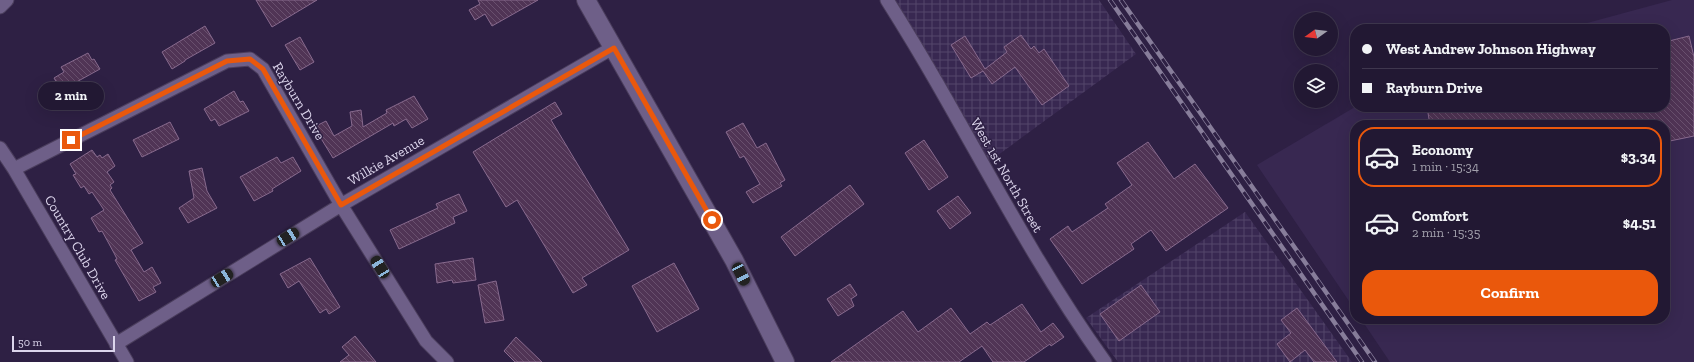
<!DOCTYPE html>
<meta charset="utf-8">
<style>
body{margin:0;font-family:"Zilla Slab",serif;background:#2e253f;color:#f1f3f6;height:100vh;display:flex;flex-direction:column;font-size:15px;white-space:nowrap}
*{box-sizing:border-box;margin:0}
p{font-size:13px;color:#a2a0ac}
.icon{flex:none;width:22px;height:22px;fill:none;stroke:currentColor;stroke-width:2;stroke-linecap:round;stroke-linejoin:round}
.map{position:relative;flex:1;overflow:hidden}
.details{position:absolute;left:1350px;top:120px;width:320px;height:204px;display:flex;flex-direction:column;background:#221833;border-radius:16px;box-shadow:0 4px 16px #0002,0 0 0 1px #3f374e}
.details>*{flex:none}
.hud{position:absolute;left:1350px;top:24px;width:320px;height:88px;border-radius:16px;box-shadow:0 4px 16px #0002,0 0 0 1px #3f374e;display:grid;align-content:center;height:88px;padding:0 12px;background:#221833}
.needle{width:26px;rotate:255deg}
.tools{position:absolute;left:1294px;top:12px;display:grid;gap:8px}
.tools a{display:grid;place-items:center;width:44px;height:44px;border-radius:50%;background:#221833;box-shadow:0 4px 16px #0002,0 0 0 1px #3f374e;font-size:20px}
.scale{position:absolute;left:12px;bottom:10px;width:103px;box-sizing:border-box;padding-left:4px;border:2px solid #dcd5ec;border-top:0;font-size:11px;line-height:14px;white-space:nowrap;color:#dcd5ec;-webkit-text-stroke:3px #2e2044;paint-order:stroke}
.end{position:absolute;width:18px;height:18px;margin:-9px;border:5px solid #ea580c;background:#fff;box-shadow:0 0 0 2px #fff}
.from{border-radius:50%}
.bubble{position:absolute;height:28px;border-radius:14px;background:#221833;box-shadow:0 4px 16px #0002,0 0 0 1px #3f374e;font-size:13px;font-weight:700;line-height:28px;text-align:center}
.car{position:absolute;width:12px;height:24px;margin:-12px -6px;border-radius:5px;box-shadow:0 0 3px 1px #0007;background:linear-gradient(#222 24%,#8ab4d8 0 40%,#222 0 76%,#8ab4d8 0 86%,#222 0)}
.hud b{display:flex;align-items:center;gap:14px;height:38px;font-size:15px}
.hud b+b{border-top:1px solid #3f374e}
.hud i{width:10px;height:10px;background:#f1f3f6}
ul{padding:7px 0 0;list-style:none}
li{display:flex;align-items:center;gap:12px;height:60px;margin:0 8px 6px;padding:0 4px;border:2px solid transparent;border-radius:16px}
li div{flex:1}
li b{display:block;font-size:15px}
li em{font-style:normal;font-weight:700}
li.selected{border-color:#ea580c}
li>.icon{width:36px;height:36px;stroke-width:1.5}
.action{display:flex;gap:8px;margin-top:auto;padding:8px 12px}
.action a{flex:1;height:46px;border-radius:16px;background:#ea580c;color:#fff;font-size:16px;font-weight:700;line-height:46px;text-align:center}
.map>svg:first-child{display:block}
</style>
<div class="map">
<svg width="1694" height="362" viewBox="0 0 1694 362">
<defs>
<pattern id="industrial-grid" width="8" height="8" patternUnits="userSpaceOnUse"><rect width="8" height="8" fill="#382851"/><path d="M0 4h8M4 0v8" fill="none" stroke="#54466a"/></pattern>
<pattern id="building-back-hatch" width="6" height="6" patternUnits="userSpaceOnUse"><rect width="6" height="6" fill="#503455"/><path d="M-1 5l2 2M0 0l6 6M5-1l2 2" fill="none" stroke="#69506e"/></pattern>
</defs>
<rect width="100%" height="100%" fill="#2e2044"/>
<path fill="#382851" d="M1672,0H1694V362H1390L1361,319H1665V125H1355V310L1257,165L1355,107H1665V29H1565Z"/>
<path fill="url(#industrial-grid)" d="M887,0H1099L1136,54L983,166Z
M1245,212L1352,362H1118L1086,318Z"/>
<path fill="url(#building-back-hatch)" stroke="#886a8e" d="M256,0H317L272,27Z
M478,0H538L492,26L485,14L475,20L469,10L480,4Z
M205,26L215,43L185,60V61L172,69L162,52Z
M1021,35L1031,49L1034,46L1039,53L1044,49L1069,86L1042,105L1015,67L992,84L983,71L971,78L951,45L965,36L985,69L1007,52L1004,47Z
M1689,36L1694,57V136L1665,142V125H1430L1427,107H1665V42Z
M300,37L314,62L300,70L285,45Z
M88,53L92,60L94,59L100,69L71,85L73,88L63,94L54,78L64,72L61,67Z
M234,91L240,102L243,101L249,111L219,126L215,119L211,121L204,109Z
M414,96L428,119L412,128L406,119L394,126L393,123L333,158L314,127L326,121L334,136L352,126L350,112L361,110L363,127L387,113L386,110Z
M555,102L562,114L551,120L629,250L582,278L587,285L573,293L517,200L506,207L473,152Z
M170,122L179,139L142,157L133,140Z
M743,123L757,148L766,143L785,180L780,183L782,186L753,203L746,192L760,184L744,156L740,158L726,132Z
M924,140L948,177L929,190L905,153Z
M1148,142L1174,179L1195,164L1228,208L1166,251L1151,230L1131,244L1134,249L1082,284L1050,239L1068,226L1072,232L1108,208L1105,204L1132,185L1117,163Z
M92,150L97,157L100,155L102,158L108,154L115,166L107,172L114,182L110,185L112,188L110,190L143,243L131,250L144,272L152,267L161,283L153,287L156,292L139,301L115,260L117,259L114,253L102,231L99,232L91,218L104,210L92,192L89,194L84,186L81,188L73,175L76,174L70,164Z
M277,157L281,163L293,157L301,171L272,189L273,191L254,201L240,177Z
M202,168L207,191L217,208L188,223L179,208L194,198L189,171Z
M850,185L864,204L795,256L781,237Z
M459,194L467,211L453,217L455,223L399,249L390,230L438,208L436,204Z
M958,196L971,213L950,229L937,211Z
M310,258L340,307L329,314L326,309L320,313L299,281L288,288L280,274Z
M473,258L476,280L453,283L452,280L437,283L435,264Z
M674,263L699,309L657,332L632,286Z
M496,281L504,320L485,323L478,285Z
M850,284L857,295L851,299L854,306L838,316L827,299Z
M1141,285L1160,312L1119,341L1100,314Z
M1022,304L1041,332L1053,323L1064,337L1051,346L1050,344L1024,362H993L982,346L959,362H831L903,311L918,332L951,308L970,334L987,322L990,325Z
M1297,308L1337,362H1314L1305,350L1290,362L1277,344L1291,333L1281,320Z
M355,336L376,362H340L349,355L342,347Z
M516,337L542,362H515L504,351Z"/>
<g fill="none" stroke-linecap="round" stroke-linejoin="round">
<g stroke="#4a3d5c" stroke-width="15">
<path id="minor" d="M887,0C904,27 921,55 937,83C991,177 1041,273 1105,362
M0,7L7,0
M0,148L14,169L127,362
M14,169L227,61L250,59L263,69L341,205L426,341L447,362
M116,344L341,205L614,47"/>
</g>
<g stroke="#4a3d5c" stroke-width="20">
<path id="secondary" d="M586,0L734,260L785,362"/>
</g>
<use href="#minor" stroke="#6e5f88" stroke-width="13"/>
<use href="#secondary" stroke="#6e5f88" stroke-width="18"/>
<g stroke="#877d9a" stroke-width="4.5">
<path id="rail" d="M1110,0L1362,362
M1121,0L1375,362"/>
</g>
<use href="#rail" stroke="#2e2044" stroke-width="3" stroke-dasharray="9" stroke-linecap="butt"/>
</g>
<g fill="none" stroke-linecap="round" stroke-linejoin="round">
<path stroke="#ea580c" stroke-width="5" d="M71,140L227,61L250,59L263,69L341,205L614,48L712,220"/>
</g>
<g text-anchor="middle" stroke-width="3" stroke-linejoin="round" paint-order="stroke">
<g font-size="14" fill="#dcd5ec" stroke="#2e2044">
<text transform="translate(299 101) rotate(59)" y="5">Rayburn Drive</text>
<text transform="translate(386 160) rotate(-30)" y="5">Wilkie Avenue</text>
<text transform="translate(1007 175) rotate(60)" y="5">West 1st North Street</text>
<text transform="translate(78 247) rotate(60)" y="5">Country Club Drive</text>
</g>
</g>
</svg>
<div class="tools">
<a><svg class="needle" viewBox="-14 -14 28 28"><path d="M0-13l5 13h-10z" fill="#e53935"/><path d="M0 13l5-13h-10z" fill="#a2a0ac"/></svg></a>
<a><svg class="icon" aria-label="layers" viewBox="0 0 24 24"><path d="M12 4l9 5-9 5-9-5zM3 14l9 5 9-5"/></svg></a>
</div>
<div class="scale">50 m</div>
<i class="end from" style="left:712px;top:220px"></i>
<i class="end" style="left:71px;top:140px"></i>
<div class="bubble" style="left:38px;top:82px;width:66px">2 min</div>
<i class="car" style="left:288px;top:237px;rotate:58deg"></i>
<i class="car" style="left:380px;top:267px;rotate:328deg"></i>
<i class="car" style="left:741px;top:274px;rotate:153deg"></i>
<i class="car" style="left:222px;top:278px;rotate:58deg"></i>
<div class="hud">
<b><i class="from"></i>West Andrew Johnson Highway</b>
<b><i></i>Rayburn Drive</b>
</div>
<section class="details">
<ul>
<li class="selected"><svg class="icon" aria-label="car" viewBox="0 0 24 24"><path d="M5 17H2v-5l4-1 3-4h7l3 4 3 1v5h-3M9 17h6M6 11h13"/><circle cx="7" cy="17" r="2"/><circle cx="17" cy="17" r="2"/></svg><div><b>Economy</b><p>1 min · 15:34</p></div><em>$3.34</em></li>
<li><svg class="icon" aria-label="car" viewBox="0 0 24 24"><path d="M5 17H2v-5l4-1 3-4h7l3 4 3 1v5h-3M9 17h6M6 11h13"/><circle cx="7" cy="17" r="2"/><circle cx="17" cy="17" r="2"/></svg><div><b>Comfort</b><p>2 min · 15:35</p></div><em>$4.51</em></li>
</ul>
<div class="action"><a>Confirm</a></div>
</section>
</div>
